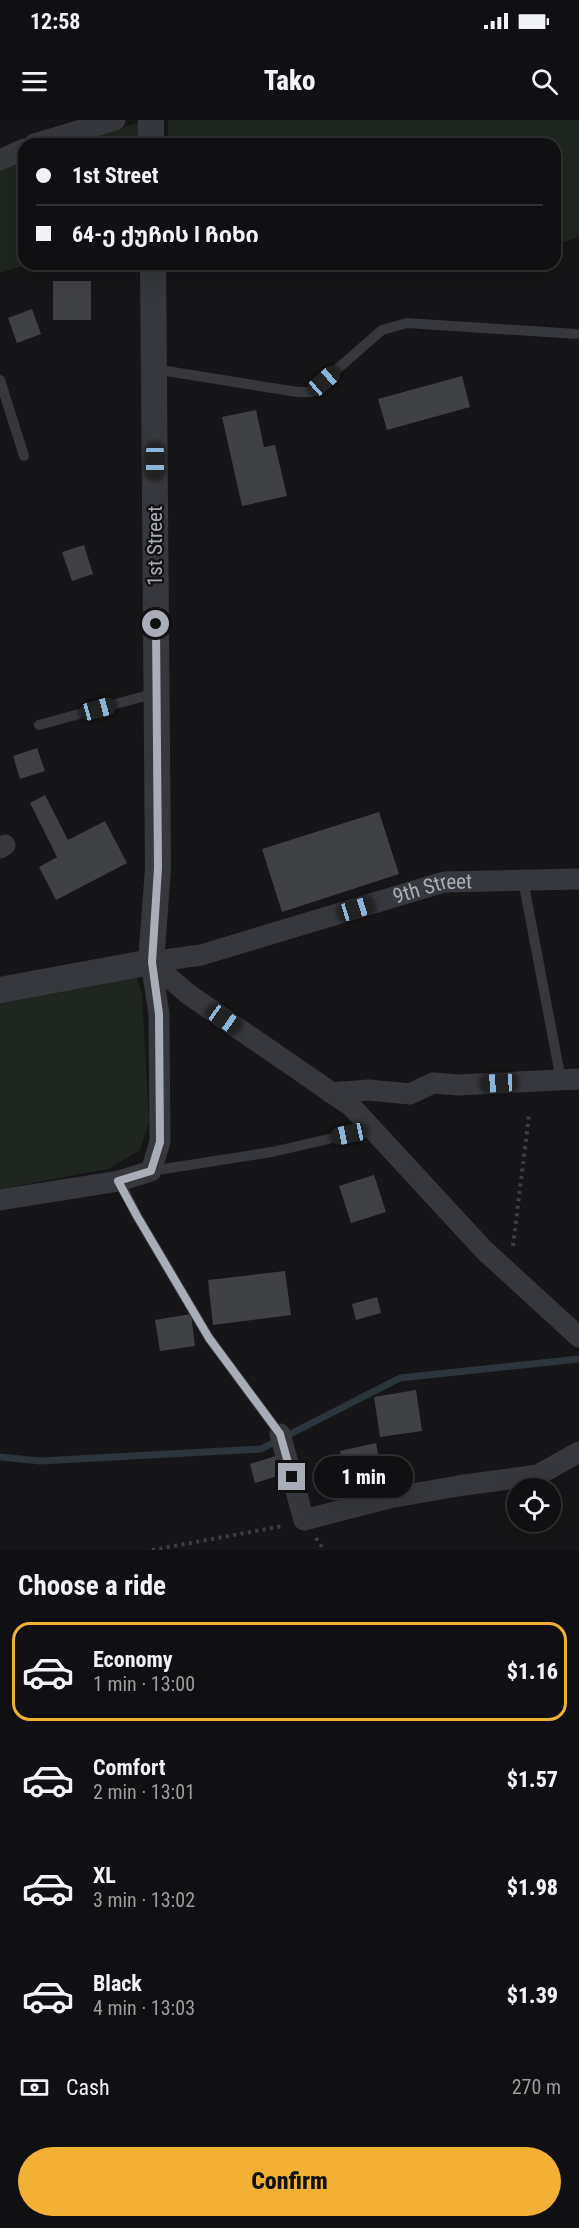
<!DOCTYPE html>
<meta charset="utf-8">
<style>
body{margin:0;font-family:"Roboto Condensed","Noto Sans Georgian",sans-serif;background:#1e1e20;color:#f1f3f6;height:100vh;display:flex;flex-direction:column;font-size:22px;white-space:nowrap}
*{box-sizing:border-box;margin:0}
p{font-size:20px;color:#9c9d9f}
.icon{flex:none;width:33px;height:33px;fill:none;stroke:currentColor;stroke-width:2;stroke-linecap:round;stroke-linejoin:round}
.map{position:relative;height:1430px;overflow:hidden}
.details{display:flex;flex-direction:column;background:#101012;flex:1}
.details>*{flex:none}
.top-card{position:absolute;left:18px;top:18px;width:543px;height:132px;border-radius:18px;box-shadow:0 6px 24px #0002,0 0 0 2px #303032;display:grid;align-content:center;height:132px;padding:0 18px;background:#101012}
.tools{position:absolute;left:507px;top:1358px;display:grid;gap:12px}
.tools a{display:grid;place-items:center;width:54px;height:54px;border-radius:50%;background:#101012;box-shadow:0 6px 24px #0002,0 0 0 2px #303032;font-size:30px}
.end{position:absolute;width:27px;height:27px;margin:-14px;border:8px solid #a8adb8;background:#111;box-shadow:0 0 0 3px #111}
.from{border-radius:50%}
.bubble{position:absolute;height:42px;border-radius:21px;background:#101012;box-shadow:0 6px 24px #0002,0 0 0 2px #303032;font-size:20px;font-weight:800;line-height:42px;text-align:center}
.car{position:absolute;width:18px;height:36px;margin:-18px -9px;border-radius:8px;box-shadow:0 0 4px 2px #0007;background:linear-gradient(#222 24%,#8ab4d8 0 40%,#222 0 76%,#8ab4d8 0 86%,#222 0)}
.top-card b{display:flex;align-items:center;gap:21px;height:57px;font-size:22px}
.top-card b+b{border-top:2px solid #303032}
.top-card i{width:15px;height:15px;background:#f1f3f6}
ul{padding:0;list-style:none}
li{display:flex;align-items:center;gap:18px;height:99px;margin:0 12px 9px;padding:0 6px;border:3px solid transparent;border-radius:18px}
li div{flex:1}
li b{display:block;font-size:22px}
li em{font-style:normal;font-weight:800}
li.active{border-color:#f2b134}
li>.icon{width:54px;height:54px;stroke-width:1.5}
h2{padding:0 18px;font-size:27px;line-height:72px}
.pay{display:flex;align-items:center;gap:15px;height:66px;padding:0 18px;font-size:22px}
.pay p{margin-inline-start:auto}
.button{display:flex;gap:12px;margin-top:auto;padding:12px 18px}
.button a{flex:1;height:69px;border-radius:36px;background:#f2b134;color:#111;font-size:24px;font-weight:800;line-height:69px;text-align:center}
.status{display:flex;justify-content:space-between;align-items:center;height:42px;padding:0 30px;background:#101012;direction:ltr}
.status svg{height:16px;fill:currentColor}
header{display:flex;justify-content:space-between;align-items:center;height:78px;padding:0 18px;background:#101012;font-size:27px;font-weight:800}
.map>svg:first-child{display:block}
</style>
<div class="status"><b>12:58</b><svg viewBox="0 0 49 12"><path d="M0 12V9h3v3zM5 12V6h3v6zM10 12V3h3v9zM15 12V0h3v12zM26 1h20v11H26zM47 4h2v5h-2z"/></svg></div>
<header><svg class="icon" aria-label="menu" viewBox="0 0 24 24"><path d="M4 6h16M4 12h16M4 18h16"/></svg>Tako<svg class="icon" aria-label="search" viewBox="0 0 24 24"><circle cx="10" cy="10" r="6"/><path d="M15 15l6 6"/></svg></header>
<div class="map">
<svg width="579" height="1430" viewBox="0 0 579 1430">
<rect width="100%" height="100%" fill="#161618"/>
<path fill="#1e261f" d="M168,0H579V117L555,125V24H168Z
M142,2V24H58Z
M24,38V144H29L0,153V49Z
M136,854L142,875L149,1001L140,1030L108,1049L0,1069V882Z"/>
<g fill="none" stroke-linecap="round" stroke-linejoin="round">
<path stroke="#2c353c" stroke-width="7" d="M0,1337L40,1341L261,1329L400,1258L579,1239"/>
</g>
<path fill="#404145" d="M53,161H91V200H53Z
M32,189L41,214L17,223L8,198Z
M462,256L470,287L387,310L378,279Z
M256,290L264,327L275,325L287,376L242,386L222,297Z
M84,425L93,454L72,461L62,432Z
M37,628L45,651L20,659L13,636Z
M45,675L68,720L105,701L127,743L56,780L39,747L57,737L30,683Z
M379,692L399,754L282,792L262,729Z
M374,1055L386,1092L351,1103L339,1066Z
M285,1151L291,1195L213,1205L208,1160Z
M377,1177L381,1193L356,1200L352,1184Z
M191,1194L195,1226L160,1231L155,1200Z
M416,1270L422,1311L380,1317L374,1277Z
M376,1323L382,1354L346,1361L340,1331Z
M279,1335L284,1354L255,1363L250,1344Z"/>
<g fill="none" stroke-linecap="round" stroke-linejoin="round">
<path stroke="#3d3f44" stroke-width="4" stroke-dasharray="3 4.5" stroke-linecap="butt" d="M513,1126L529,995
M316,1418L324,1430
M152,1430L283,1406"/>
<path stroke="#37383d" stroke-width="10" d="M154,249L297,272H311L382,210L407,203L576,214
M0,260L24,336
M39,605L156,573
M523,760L561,960
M151,1051L272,1032L372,1009
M119,1061L137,1096L209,1218L280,1314"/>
<g stroke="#37383d" stroke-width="21">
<path d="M34,24L115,0"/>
<path d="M0,40L24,29"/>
<path d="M0,728L5,725"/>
<path d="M151,842L188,874L351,986L484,1130L579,1217"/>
<path id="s1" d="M151,842L201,835L444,762L579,759"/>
<path d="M331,973L369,970L410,974L433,963L458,965L579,959"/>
<path d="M0,1080L119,1061L151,1051L160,1022L159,894L151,842"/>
<path d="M280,1314L304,1400L389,1378L464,1365L538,1355L579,1332"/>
</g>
<path stroke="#37383d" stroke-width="26" d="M151,0V24
M0,870L151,842L158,749L153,144"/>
</g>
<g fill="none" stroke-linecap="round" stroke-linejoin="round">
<path stroke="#a8adb8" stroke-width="8" d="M156,504L158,748L152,842L159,894L160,1022L151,1051L118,1061L137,1096L209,1218L280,1314L292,1357"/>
</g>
<g text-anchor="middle" stroke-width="4.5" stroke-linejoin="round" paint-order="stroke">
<g font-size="21" fill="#a8adb8" stroke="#111113">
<text transform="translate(155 426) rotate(-90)" y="7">1st Street</text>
<text dy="7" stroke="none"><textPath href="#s1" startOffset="292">9th Street</textPath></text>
</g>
</g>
</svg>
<div class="tools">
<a><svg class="icon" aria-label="locate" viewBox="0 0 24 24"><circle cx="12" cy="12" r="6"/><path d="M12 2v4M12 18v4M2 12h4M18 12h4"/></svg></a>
</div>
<i class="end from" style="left:156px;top:504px"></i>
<i class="end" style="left:292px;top:1357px"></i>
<div class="bubble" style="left:314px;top:1336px;width:99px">1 min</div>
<i class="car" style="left:324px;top:261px;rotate:49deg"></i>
<i class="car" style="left:155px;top:341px;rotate:180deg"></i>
<i class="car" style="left:98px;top:589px;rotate:75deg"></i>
<i class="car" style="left:356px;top:789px;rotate:73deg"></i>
<i class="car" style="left:224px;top:899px;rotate:125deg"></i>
<i class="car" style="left:499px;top:963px;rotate:267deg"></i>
<i class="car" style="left:349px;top:1014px;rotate:258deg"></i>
<div class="top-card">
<b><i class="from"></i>1st Street</b>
<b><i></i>64-ე ქუჩის I ჩიხი</b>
</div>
</div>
<section class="details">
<h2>Choose a ride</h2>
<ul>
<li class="active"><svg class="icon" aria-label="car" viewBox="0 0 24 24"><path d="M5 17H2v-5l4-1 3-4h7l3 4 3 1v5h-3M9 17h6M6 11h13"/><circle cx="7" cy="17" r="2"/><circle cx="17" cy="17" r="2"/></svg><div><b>Economy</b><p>1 min · 13:00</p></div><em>$1.16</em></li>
<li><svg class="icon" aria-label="car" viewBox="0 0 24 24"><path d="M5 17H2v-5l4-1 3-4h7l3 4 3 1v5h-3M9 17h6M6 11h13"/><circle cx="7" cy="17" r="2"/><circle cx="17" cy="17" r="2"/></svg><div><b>Comfort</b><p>2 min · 13:01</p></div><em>$1.57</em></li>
<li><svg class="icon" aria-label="car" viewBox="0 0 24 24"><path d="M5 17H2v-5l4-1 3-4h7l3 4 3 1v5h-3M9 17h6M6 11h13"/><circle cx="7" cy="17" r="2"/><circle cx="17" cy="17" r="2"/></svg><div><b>XL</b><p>3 min · 13:02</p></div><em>$1.98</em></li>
<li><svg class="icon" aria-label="car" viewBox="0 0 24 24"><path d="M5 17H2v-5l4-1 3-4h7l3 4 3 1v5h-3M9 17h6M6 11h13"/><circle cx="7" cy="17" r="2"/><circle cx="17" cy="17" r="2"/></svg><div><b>Black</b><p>4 min · 13:03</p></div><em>$1.39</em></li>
</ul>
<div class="pay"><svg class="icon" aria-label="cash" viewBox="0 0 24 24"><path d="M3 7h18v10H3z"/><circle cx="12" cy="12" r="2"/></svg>Cash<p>270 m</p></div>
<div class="button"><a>Confirm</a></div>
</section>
